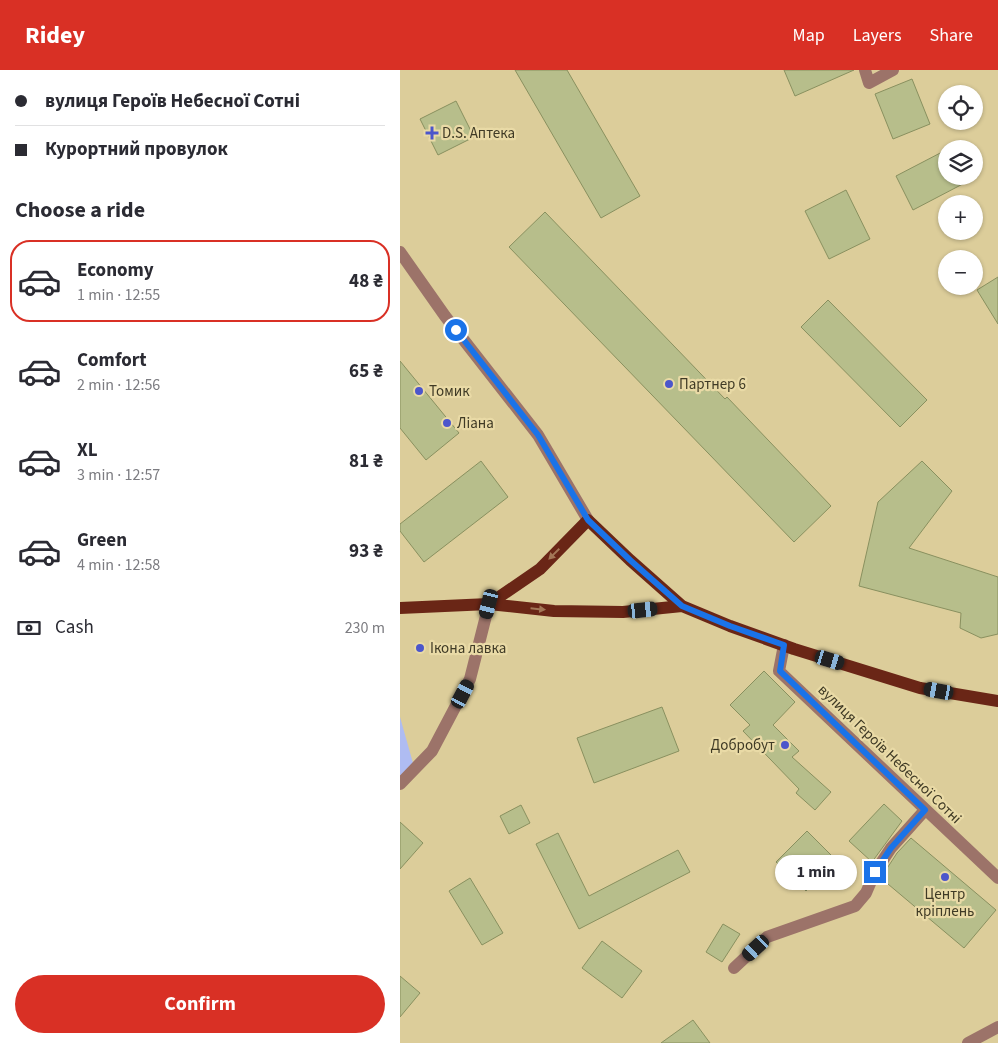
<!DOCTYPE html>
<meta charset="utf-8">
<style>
body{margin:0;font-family:"Source Sans 3",sans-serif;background:#f2f2f3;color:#2b2b33;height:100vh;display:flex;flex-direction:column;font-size:19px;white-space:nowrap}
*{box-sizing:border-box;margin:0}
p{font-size:16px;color:#7c7c81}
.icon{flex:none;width:28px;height:28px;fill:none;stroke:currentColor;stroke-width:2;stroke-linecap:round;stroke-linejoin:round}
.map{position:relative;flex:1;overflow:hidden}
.panel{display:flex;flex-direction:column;background:#fff;width:400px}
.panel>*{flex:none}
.guide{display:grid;align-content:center;height:110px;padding:0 15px;background:#fff}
.fabs{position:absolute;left:538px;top:15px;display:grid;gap:10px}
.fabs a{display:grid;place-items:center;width:45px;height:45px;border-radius:50%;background:#fff;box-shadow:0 1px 4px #0004;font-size:25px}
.end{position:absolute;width:22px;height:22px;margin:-11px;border:6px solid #1a73e8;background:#fff;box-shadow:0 0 0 2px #fff}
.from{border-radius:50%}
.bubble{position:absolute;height:35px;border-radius:18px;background:#fff;box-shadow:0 1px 4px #0004;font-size:16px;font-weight:700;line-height:35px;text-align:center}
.car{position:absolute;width:15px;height:30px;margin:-15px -8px;border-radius:6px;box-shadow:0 0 4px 1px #0007;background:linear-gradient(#222 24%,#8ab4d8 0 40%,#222 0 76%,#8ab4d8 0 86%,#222 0)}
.guide b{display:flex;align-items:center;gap:18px;height:48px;font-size:19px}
.guide b+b{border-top:1px solid #e1e1e2}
.guide i{width:12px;height:12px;background:#2b2b33}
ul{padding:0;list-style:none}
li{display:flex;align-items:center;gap:15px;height:82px;margin:0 10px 8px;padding:0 5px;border:2px solid transparent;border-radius:20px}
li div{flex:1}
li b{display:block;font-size:19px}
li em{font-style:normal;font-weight:700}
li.active{border-color:#d93025}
li>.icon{width:45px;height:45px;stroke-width:1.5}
h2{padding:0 15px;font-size:22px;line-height:60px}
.pay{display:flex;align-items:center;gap:12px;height:55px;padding:0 15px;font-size:19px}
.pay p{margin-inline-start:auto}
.primary-button{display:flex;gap:10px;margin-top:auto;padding:10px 15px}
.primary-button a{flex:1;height:58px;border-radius:30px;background:#d93025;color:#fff;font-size:20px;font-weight:700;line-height:58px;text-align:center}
header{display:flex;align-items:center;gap:30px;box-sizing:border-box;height:70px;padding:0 25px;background:#d93025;color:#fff}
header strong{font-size:24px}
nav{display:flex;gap:28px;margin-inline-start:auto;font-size:18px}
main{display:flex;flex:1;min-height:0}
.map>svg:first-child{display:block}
</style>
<header>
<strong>Ridey</strong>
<nav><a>Map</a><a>Layers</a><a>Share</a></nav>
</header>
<main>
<section class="panel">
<div class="guide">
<b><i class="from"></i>вулиця Героїв Небесної Сотні</b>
<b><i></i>Курортний провулок</b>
</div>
<h2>Choose a ride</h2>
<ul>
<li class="active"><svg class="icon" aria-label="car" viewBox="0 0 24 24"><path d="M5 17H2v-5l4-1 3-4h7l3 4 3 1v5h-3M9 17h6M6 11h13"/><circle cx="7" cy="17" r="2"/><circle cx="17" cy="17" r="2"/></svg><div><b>Economy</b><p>1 min · 12:55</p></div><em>48 ₴</em></li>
<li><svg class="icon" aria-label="car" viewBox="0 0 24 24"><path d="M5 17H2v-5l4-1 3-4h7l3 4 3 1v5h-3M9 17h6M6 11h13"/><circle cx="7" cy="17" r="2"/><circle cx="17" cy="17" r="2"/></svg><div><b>Comfort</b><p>2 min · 12:56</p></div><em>65 ₴</em></li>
<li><svg class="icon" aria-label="car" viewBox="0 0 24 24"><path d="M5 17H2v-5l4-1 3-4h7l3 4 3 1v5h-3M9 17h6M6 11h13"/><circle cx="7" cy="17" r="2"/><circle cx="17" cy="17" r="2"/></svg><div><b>XL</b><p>3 min · 12:57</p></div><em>81 ₴</em></li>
<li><svg class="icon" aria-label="car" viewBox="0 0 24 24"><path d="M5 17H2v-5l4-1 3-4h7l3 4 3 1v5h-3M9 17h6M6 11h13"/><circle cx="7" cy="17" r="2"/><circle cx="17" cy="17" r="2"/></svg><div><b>Green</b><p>4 min · 12:58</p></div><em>93 ₴</em></li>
</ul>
<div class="pay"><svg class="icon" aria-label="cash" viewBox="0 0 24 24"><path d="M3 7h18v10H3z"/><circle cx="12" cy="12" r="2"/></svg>Cash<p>230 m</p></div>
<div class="primary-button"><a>Confirm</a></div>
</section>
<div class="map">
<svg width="598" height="973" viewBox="0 0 598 973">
<rect width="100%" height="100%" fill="#dccd9a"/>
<path fill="#afbcf2" d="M0,647L13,693L0,706Z"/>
<path fill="#b7be8b" stroke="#89905f" d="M115,0H167L240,126L201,148Z
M384,0H454L395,26Z
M512,9L530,54L493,69L475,24Z
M56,31L74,67L38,85L20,49Z
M546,80V106H578L513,140L496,106Z
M446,120L470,169L429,189L405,141Z
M145,142L325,329L327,327L431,436L394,472L109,177Z
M598,207V254L577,220Z
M428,230L527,330L500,357L401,257Z
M0,291L59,363L26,390L0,358Z
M81,391L108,427L24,492L0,461V454Z
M522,391L552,421L509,478L598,507V564L581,568L560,558L561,543L459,516L478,432Z
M364,601L395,632L373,655L399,681L392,687L431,722L415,740L396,723L399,719L343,661L350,655L330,635Z
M262,637L279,681L194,713L177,668Z
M484,734L502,751L472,792L449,771Z
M121,735L130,753L109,764L100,746Z
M0,752L23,773L0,799Z
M407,761L436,790L406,821L376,792Z
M158,763L189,826L278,780L290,802L179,859L136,774Z
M511,768L596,840L564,878L482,809L486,805L484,803L497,783Z
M70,808L103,863L82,875L49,821Z
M323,854L340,864L322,892L306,882Z
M202,871L242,901L222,928L182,898Z
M0,906L20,923L0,947Z
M293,950L310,973H261Z"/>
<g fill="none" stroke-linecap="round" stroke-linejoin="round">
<path stroke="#9c7369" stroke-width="12" d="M465,0L469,13L493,0
M0,182L45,246L138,365L188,450
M384,575L379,601L598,808
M0,714L32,681L70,609L89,534
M334,898L367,867L455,836L466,823L475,802L491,778L525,740
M568,973L598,957"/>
<path stroke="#6a2616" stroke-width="12" d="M89,534L140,499L188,450L230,490L282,536L330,556L394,579L520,618L598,631
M0,538L89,534L154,541L223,542L282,536"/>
</g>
<defs><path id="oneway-solid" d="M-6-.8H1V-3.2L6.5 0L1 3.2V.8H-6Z" transform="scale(1.25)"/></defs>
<g fill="#a37757">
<use href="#oneway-solid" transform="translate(154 484) rotate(135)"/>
<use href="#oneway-solid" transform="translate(138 539) rotate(6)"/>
</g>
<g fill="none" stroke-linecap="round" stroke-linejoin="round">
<path stroke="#1a73e8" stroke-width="6" d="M56,260L138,365L188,450L230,490L282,536L330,556L384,575L380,601L525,740L491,778L475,802"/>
</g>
<g fill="#4c56cb" stroke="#e9daa6" stroke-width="2">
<path d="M29.5 55.5h5v5h5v5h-5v5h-5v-5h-5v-5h5z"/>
<circle cx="269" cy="314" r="5"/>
<circle cx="19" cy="321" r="5"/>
<circle cx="47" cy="353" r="5"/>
<circle cx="20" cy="578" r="5"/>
<circle cx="385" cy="675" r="5"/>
<circle cx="545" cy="807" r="5"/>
</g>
<g text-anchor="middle" stroke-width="4.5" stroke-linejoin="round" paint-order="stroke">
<g font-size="15" fill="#3f3a25" stroke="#e9daa6" text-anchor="start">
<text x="42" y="68">D.S. Аптека</text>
<text x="279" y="319">Партнер 6</text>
<text x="29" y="326">Томик</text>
<text x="57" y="358">Ліана</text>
<text x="30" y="583">Ікона лавка</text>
<text x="375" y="680" text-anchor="end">Добробут</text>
<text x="545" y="829" text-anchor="middle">Центр<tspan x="545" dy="17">кріплень</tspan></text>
</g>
<g font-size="15" fill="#3f3a25" stroke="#e9daa6">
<text transform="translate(490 684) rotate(44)" y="5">вулиця Героїв Небесної Сотні</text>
</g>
</g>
</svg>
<div class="fabs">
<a><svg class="icon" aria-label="locate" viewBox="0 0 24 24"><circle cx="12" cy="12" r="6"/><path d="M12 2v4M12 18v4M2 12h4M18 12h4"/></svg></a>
<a><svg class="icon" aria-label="layers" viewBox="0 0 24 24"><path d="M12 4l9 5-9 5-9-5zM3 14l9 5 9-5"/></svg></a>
<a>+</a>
<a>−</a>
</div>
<i class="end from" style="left:56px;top:260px"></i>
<i class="end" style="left:475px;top:802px"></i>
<div class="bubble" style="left:375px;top:785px;width:82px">1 min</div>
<i class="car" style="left:89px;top:534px;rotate:194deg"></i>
<i class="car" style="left:243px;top:540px;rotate:84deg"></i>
<i class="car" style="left:430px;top:590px;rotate:107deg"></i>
<i class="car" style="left:539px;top:621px;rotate:280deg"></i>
<i class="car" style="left:63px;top:624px;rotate:28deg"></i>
<i class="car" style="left:356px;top:878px;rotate:227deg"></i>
</div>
</main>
